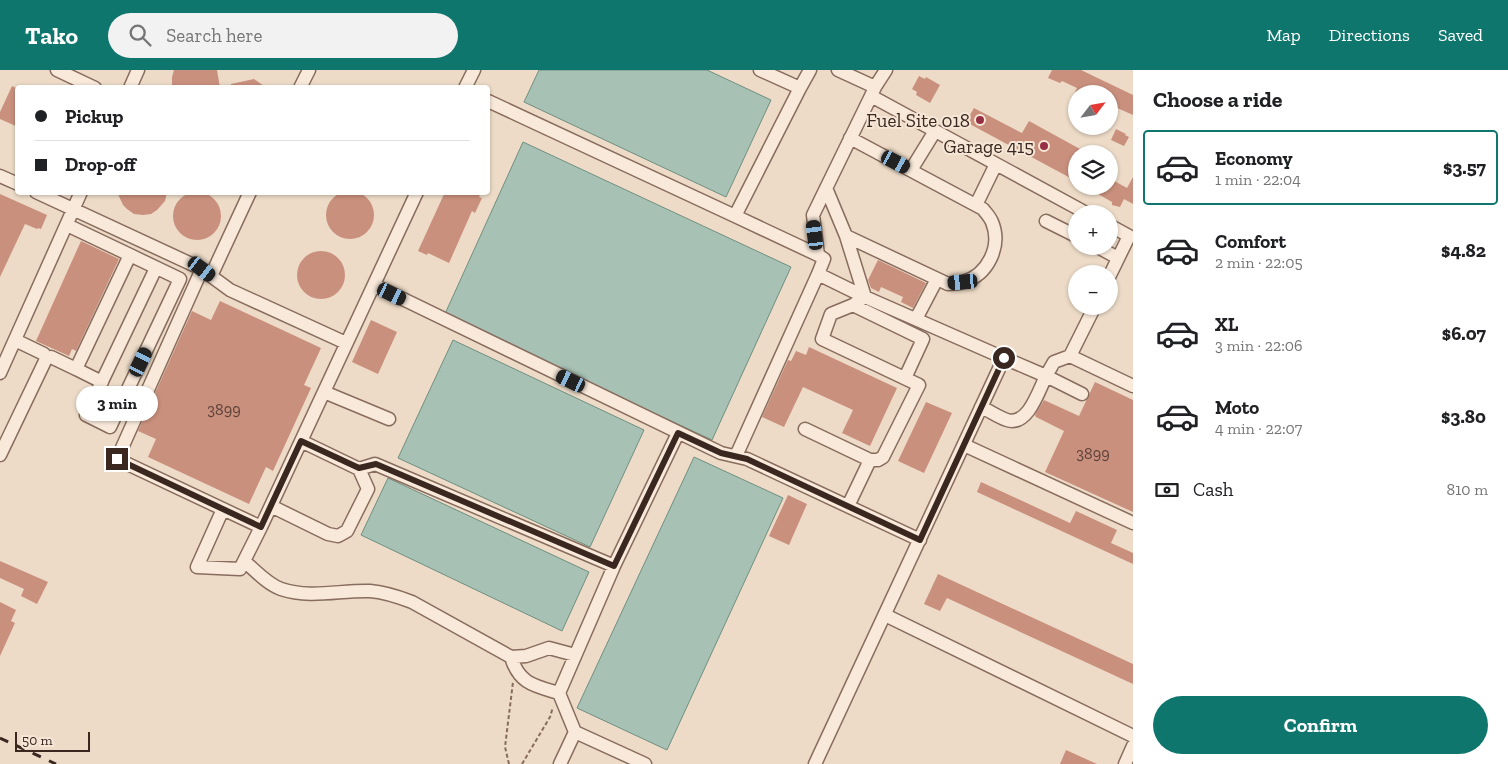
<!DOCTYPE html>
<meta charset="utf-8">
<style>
body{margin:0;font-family:"Zilla Slab",serif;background:#f2f2f2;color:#202124;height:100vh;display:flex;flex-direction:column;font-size:19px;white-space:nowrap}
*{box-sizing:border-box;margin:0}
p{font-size:16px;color:#757577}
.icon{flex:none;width:28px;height:28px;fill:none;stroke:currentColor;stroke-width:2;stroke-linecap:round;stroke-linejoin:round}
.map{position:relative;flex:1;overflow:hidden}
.drawer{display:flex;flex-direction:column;background:#fff;width:375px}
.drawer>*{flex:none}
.top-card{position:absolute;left:15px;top:15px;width:475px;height:110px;border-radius:5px;box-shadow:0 1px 4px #0004;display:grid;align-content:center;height:110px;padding:0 20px;background:#fff}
.needle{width:32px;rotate:59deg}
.tools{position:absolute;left:1068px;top:15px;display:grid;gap:10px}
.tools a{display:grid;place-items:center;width:50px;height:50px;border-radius:50%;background:#fff;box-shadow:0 1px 4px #0004;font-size:25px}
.scale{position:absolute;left:15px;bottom:12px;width:75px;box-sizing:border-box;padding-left:5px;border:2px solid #392720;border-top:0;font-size:14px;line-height:18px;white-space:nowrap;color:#392720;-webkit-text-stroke:4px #f5e6d6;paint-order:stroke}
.end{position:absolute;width:22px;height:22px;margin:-11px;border:6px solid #392720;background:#fff;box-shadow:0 0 0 2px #fff}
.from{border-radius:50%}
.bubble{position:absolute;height:35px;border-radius:18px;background:#fff;box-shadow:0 1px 4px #0004;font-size:16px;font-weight:800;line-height:35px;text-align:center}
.car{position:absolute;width:15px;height:30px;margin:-15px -8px;border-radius:6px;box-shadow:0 0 4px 1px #0007;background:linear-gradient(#222 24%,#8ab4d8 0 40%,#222 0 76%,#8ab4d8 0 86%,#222 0)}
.top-card b{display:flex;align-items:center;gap:18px;height:48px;font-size:19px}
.top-card b+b{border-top:1px solid #e0e0e0}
.top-card i{width:12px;height:12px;background:#202124}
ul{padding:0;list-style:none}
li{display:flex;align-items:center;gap:15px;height:75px;margin:0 10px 8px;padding:0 10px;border:2px solid transparent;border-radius:5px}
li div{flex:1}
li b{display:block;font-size:19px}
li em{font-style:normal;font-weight:800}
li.selected{border-color:#0f766e}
li>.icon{width:45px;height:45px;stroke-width:1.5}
h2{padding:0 20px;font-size:22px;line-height:60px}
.pay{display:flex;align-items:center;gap:12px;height:55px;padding:0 20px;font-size:19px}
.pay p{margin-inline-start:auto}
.action{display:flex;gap:10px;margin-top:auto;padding:10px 20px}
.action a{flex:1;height:58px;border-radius:30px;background:#0f766e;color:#fff;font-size:20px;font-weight:800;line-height:58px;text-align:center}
header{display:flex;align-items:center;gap:30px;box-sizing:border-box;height:70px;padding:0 25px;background:#0f766e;color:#fff}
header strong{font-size:24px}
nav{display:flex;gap:28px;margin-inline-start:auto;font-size:18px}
.search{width:350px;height:45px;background:#f2f2f2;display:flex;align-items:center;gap:12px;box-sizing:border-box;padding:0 18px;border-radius:28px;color:#757577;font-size:19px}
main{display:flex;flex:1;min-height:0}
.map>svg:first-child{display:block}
</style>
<header>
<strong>Tako</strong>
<div class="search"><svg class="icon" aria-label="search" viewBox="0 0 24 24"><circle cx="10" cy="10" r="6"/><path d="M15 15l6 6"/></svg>Search here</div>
<nav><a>Map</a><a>Directions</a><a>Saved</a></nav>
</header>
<main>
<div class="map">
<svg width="1133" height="694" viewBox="0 0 1133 694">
<rect width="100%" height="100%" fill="#eddbc7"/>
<path fill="#a8c1b5" stroke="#6f8f81" d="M539,0H707L771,30L726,127L524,32Z
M523,72L791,197L712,370L444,246Z
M453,270L644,360L590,477L398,388Z
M694,387L783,428L667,680L577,638Z
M388,408L589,502L562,561L361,465Z"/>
<path fill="#ca907e" d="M174,0H217L220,18H172V7Z
M1052,0H1081L1133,25V45L1115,37L1114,39L1109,36V24H1074L1077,18L1062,11L1060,13L1048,8Z
M919,6L925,9L926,7L940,15L930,33L916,25L917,22L912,19Z
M254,9L267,18H231V14Z
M12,16L18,19V57L0,49V42Z
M974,38L1022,63L1029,51L1080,79L1076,84V111L966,52Z
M1116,59L1126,64L1125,65L1129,67L1124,76L1111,70Z
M1133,107V134L1124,129L1120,137L1112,135V132L1084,116H1109V108L1127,118Z
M326 145a24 24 0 1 1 48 0a24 24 0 1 1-48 0Z
M117,122H167L165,131L157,140L151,144L143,145L134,144L127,139L123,135Z
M445,122H481L479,127L482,128L475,143L472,141L449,193L428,183L427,185L418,181Z
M173 146a24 24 0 1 1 48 0a24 24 0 1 1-48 0Z
M0,124L47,145L41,159L38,158L37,159L25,154L0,207Z
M81,171L119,189L76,281L72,279L69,286L36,271Z
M297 205a24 24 0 1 1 48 0a24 24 0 1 1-48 0Z
M878,190L926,213L913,238L901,232L903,227L881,217L879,222L871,218L868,210Z
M220,231L321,278L304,315L311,318L273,401L266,397L249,434L148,387L156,369L138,361L192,241L211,250Z
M371,250L397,262L378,304L352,292Z
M809,277L897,318L870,376L842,363L853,340L803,317L784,357L762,347L788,290L791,291L796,281L806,285Z
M1095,312L1133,330V442L1045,402L1064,361L1036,347L1035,345L1044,330L1079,346Z
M926,332L952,343L924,403L898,391Z
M981,412L1070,453L1076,441L1117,460L1111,473L1133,483V494L977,422Z
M788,425L807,434L789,475L769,466Z
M0,491L48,512L37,534L21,526L24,519L0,508Z
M938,504L1133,594V614L947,528L940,541L924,534Z
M0,532L16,540L11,551L15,553L0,586Z
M1066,680L1097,694H1060Z"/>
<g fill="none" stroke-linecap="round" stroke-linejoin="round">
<g stroke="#886c5d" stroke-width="15">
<path id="minor" d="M57,0L95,18
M760,0L800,18L810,0
M838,0L875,17L886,0
M875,17L871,26L1088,144
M130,18L138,0
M300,18L309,0
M465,18L474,0
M488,31L735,146L800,18
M911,100L935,61
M0,106L18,114
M826,118L846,166L865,227L1004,288
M36,122L202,199L211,206L250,122
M976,135L996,94
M735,146L818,185L813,145L871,26
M1046,151L1076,166
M67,155L130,185
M1109,155L1129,166L1109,207
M846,166L948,214C953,213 959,214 963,212C988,205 1002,176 992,152C990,147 986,143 983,139L850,68
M1096,176L1118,188
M202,199L117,389L261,457L417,122
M211,206L230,220L346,273
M374,215L721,383L747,389L920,470
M853,235L923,269L905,308
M916,249L937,209
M15,270L44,284
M1070,286L1133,316
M51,287L76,299L130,185L180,209L110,357L86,345L156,198
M76,299L102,312
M0,303L81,122
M324,322L389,349
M981,337C990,341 998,347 1007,350C1028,357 1039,320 1046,306L1082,324
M805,359L870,390H878L883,387L919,315L822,269L831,244L853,235L865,227L818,204L824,189L818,185
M964,375L1133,453
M0,385L45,291
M736,386L818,204
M359,399L375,394L614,496
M271,436L328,464L338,466L347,461L368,419L359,399L301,371
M848,436L870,390
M223,439L197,497L240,499L261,457
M244,491C256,501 267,514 281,519C311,529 340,520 370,521C384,522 399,527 412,532L511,587C519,614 535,616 559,623
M885,545L1133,666
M511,587L526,586L549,578L575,585
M560,694L575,662
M645,694L575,662L559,623L614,496L678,363
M815,694L1004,288L1046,306L1054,292L1070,286L1095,236
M1125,694L1133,676"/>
</g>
<path stroke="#886c5d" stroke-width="2" stroke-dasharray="4 2.5" stroke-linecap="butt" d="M509,694L505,677L513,612
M522,694L550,647L553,637"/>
<use href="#minor" stroke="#f8e9da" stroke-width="12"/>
<path stroke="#392720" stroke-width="3" stroke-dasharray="9 9" stroke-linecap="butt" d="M0,668L56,694"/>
</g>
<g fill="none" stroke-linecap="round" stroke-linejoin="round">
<path stroke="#392720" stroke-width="6" d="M117,389L261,457L301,371L359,398L376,394L614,496L678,363L721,383L747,389L920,470L1004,288"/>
</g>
<g fill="#952f43" stroke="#f5e6d6" stroke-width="2">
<circle cx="980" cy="50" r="5"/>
<circle cx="1044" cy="76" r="5"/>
</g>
<g text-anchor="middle" stroke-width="4" stroke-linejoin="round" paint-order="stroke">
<g font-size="16" fill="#5d4138">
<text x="224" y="345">3899</text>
<text x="1093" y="389">3899</text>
</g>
<g font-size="19" fill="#392720" stroke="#f5e6d6" text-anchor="end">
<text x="970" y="57">Fuel Site 018</text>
<text x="1034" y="83">Garage 415</text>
</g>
</g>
</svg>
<div class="tools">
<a><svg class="needle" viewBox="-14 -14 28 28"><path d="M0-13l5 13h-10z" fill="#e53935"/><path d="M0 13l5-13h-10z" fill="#757577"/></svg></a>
<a><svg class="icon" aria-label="layers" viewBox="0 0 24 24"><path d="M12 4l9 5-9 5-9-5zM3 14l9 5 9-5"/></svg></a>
<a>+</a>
<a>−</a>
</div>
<div class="scale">50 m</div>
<i class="end from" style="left:1004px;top:288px"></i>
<i class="end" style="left:117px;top:389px"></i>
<div class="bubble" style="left:76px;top:316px;width:82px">3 min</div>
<i class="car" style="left:896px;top:92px;rotate:118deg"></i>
<i class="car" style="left:815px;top:165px;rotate:353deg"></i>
<i class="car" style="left:202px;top:199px;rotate:128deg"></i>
<i class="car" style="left:963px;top:212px;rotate:265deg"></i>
<i class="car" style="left:392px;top:224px;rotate:116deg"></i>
<i class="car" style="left:141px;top:292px;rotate:26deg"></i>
<i class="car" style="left:571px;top:311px;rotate:296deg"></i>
<div class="top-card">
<b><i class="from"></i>Pickup</b>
<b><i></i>Drop-off</b>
</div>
</div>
<section class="drawer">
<h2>Choose a ride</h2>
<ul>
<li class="selected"><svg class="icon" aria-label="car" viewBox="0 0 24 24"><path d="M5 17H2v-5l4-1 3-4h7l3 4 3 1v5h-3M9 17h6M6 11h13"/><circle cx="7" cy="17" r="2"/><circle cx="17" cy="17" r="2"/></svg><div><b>Economy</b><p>1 min · 22:04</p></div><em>$3.57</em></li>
<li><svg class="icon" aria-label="car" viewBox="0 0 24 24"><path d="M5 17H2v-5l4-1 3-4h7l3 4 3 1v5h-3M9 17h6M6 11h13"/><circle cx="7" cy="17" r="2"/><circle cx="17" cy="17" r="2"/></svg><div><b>Comfort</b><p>2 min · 22:05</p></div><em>$4.82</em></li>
<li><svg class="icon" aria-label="car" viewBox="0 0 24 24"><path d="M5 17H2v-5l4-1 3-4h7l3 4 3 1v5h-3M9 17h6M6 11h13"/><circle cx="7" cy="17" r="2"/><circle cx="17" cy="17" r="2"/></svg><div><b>XL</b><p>3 min · 22:06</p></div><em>$6.07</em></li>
<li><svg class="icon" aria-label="car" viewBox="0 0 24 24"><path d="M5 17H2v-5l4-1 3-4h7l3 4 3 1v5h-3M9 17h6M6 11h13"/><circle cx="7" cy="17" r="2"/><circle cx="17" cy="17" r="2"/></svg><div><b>Moto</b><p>4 min · 22:07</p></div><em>$3.80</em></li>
</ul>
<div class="pay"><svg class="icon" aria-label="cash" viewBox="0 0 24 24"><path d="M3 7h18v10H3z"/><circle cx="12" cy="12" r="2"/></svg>Cash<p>810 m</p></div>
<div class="action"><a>Confirm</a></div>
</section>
</main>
